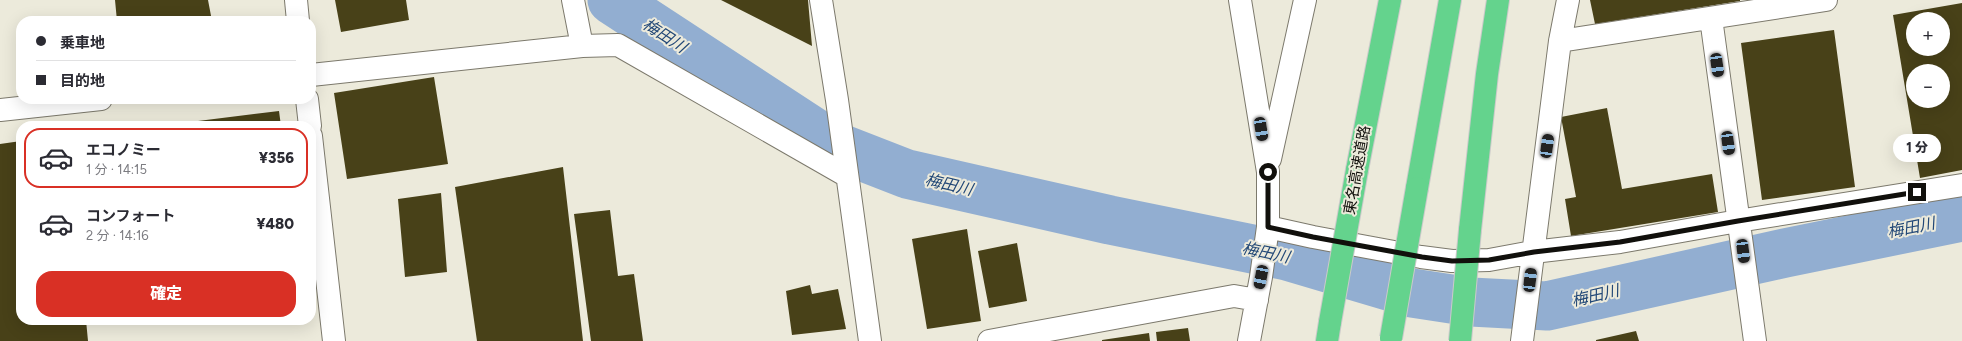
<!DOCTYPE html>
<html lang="ja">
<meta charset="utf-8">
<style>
body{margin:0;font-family:Figtree,"Noto Sans JP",sans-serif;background:#f7f7f7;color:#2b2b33;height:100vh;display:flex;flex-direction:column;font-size:15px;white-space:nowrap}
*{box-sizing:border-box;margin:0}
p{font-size:13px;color:#7c7c81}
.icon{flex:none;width:22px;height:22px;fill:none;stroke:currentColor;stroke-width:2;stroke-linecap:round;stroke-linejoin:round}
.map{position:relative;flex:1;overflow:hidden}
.sheet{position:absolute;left:16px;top:121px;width:300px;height:204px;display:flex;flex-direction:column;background:#fff;border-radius:16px;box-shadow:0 4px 16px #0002}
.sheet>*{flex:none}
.hud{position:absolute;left:16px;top:16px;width:300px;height:88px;border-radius:16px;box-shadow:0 4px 16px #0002;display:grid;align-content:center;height:88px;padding:0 20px;background:#fff}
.fabs{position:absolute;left:1906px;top:12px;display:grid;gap:8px}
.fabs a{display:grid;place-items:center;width:44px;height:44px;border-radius:50%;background:#fff;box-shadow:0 4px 16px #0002;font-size:20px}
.end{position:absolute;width:18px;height:18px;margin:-9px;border:5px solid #11100c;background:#fff;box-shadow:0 0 0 2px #fff}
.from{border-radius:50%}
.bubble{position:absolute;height:28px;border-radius:14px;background:#fff;box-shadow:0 4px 16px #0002;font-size:13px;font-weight:800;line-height:28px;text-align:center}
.car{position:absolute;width:12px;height:24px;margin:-12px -6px;border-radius:5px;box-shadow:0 0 3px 1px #0007;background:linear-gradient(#222 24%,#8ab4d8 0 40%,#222 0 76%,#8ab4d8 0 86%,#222 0)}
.hud b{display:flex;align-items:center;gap:14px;height:38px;font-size:15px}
.hud b+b{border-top:1px solid #e1e1e2}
.hud i{width:10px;height:10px;background:#2b2b33}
ul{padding:7px 0 0;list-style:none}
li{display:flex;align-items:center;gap:12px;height:60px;margin:0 8px 6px;padding:0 12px;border:2px solid transparent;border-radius:16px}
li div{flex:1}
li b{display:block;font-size:15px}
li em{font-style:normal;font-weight:800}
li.active{border-color:#d93025}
li>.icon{width:36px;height:36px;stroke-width:1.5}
.action{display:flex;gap:8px;margin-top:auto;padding:8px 20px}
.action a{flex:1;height:46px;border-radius:16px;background:#d93025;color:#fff;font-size:16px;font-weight:800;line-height:46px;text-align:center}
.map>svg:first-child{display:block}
</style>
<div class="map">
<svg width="1962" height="341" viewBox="0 0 1962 341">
<rect width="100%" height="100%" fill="#eceadb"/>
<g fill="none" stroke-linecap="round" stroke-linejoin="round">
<path stroke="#92aed1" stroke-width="49" d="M612,0L835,146L907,174L1110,220L1287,256L1412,293L1471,302L1547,306L1785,253L1962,217"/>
</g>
<path fill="#484118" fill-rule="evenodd" d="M115,0H208L212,21H117Z
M335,0H406L409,20L341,32Z
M721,0H808L812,46Z
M1590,0H1740V1L1595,24Z
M1962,3V170L1920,178L1893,15ZM1913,19H1943V49H1913ZM1913,71H1943V101H1913Z
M1834,30L1855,187L1762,200L1741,43Z
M434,77L448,164L347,179L334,93Z
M1607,108L1622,189L1712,174L1718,212L1571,236L1565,199L1576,197L1561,117Z
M279,111L281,126H199L198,121Z
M21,141V320H86L88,341H0V144Z
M563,167L583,341H477L455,187Z
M441,193L447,272L405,277L398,199Z
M610,210L618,276L634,274L643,341H591L574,214Z
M967,229L981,321L927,329L912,239Z
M1017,243L1027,301L989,308L978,251Z
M810,285L812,294L838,289L846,329L792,335L786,291Z
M1188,328L1190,341H1157L1156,332Z
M1636,331L1639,341H1596V340Z
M1149,333L1150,341H1102V340Z"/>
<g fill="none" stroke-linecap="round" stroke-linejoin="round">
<g stroke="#7c796c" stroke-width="24">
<path id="minor" d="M296,0L298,21
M821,0L837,100L870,341
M1240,0L1268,172V227L1261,277L1249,341
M1711,18L1755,341
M1560,41L1826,0
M582,46L618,45L847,176
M311,75L582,46L573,0
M307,99L310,126
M0,110L101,99
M311,136L334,341
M1270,159L1305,0
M1268,227L1313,237L1421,257L1452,261L1489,260L1533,252L1620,242L1738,221L1962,185
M989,341L1234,296L1257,300
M1522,341L1560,41L1568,0"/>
</g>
<g stroke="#cbcaca" stroke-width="24">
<path id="motorway" d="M1357,170L1390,0
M1417,188L1450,0
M1470,230L1487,74L1498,0
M1327,341L1330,322"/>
</g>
<use href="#minor" stroke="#fff" stroke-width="22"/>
<use href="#motorway" stroke="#64d38d" stroke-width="22"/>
<g stroke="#cbcaca" stroke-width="24" stroke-linecap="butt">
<path id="motorway-bridge" d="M1330,322L1357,170
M1391,338L1417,188
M1460,341L1470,230"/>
</g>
<use href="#motorway-bridge" stroke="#64d38d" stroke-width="22"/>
</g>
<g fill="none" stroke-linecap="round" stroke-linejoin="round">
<path stroke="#11100c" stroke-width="5" d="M1268,172V227L1313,237L1422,257L1452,261L1489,260L1534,252L1620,242L1738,221L1917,192"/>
</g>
<g text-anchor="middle" stroke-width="4" stroke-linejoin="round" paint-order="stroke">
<g font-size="15" fill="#11100c" stroke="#eceadb">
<text transform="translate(1357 170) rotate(-80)" y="5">東名高速道路</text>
</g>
<g font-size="16" font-style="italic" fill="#224877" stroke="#eceadb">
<text transform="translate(665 35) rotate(33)" y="6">梅田川</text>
<text transform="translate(949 184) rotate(13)" y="6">梅田川</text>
<text transform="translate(1911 227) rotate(-11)" y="6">梅田川</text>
<text transform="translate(1266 252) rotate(12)" y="6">梅田川</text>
<text transform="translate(1595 295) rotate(-13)" y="6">梅田川</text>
</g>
</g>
</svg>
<div class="fabs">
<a>+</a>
<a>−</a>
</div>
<i class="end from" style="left:1268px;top:172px"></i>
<i class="end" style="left:1917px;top:192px"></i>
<div class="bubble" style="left:1893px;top:134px;width:48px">1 分</div>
<i class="car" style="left:1717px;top:65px;rotate:172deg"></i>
<i class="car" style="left:1261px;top:129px;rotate:171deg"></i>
<i class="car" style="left:1728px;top:143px;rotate:172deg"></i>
<i class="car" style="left:1547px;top:146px;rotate:8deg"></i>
<i class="car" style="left:1743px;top:251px;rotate:173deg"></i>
<i class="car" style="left:1261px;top:277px;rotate:191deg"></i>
<i class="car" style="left:1530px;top:280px;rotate:7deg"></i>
<div class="hud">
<b><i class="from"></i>乗車地</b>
<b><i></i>目的地</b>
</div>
<section class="sheet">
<ul>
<li class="active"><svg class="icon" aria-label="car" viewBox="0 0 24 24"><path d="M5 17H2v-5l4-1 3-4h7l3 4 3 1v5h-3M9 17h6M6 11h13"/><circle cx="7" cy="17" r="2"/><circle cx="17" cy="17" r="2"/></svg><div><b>エコノミー</b><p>1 分 · 14:15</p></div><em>¥356</em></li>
<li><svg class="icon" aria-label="car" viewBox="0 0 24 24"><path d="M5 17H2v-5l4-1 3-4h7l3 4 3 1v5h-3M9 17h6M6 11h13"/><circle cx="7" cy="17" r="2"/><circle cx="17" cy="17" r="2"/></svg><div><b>コンフォート</b><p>2 分 · 14:16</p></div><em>¥480</em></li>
</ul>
<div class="action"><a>確定</a></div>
</section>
</div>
